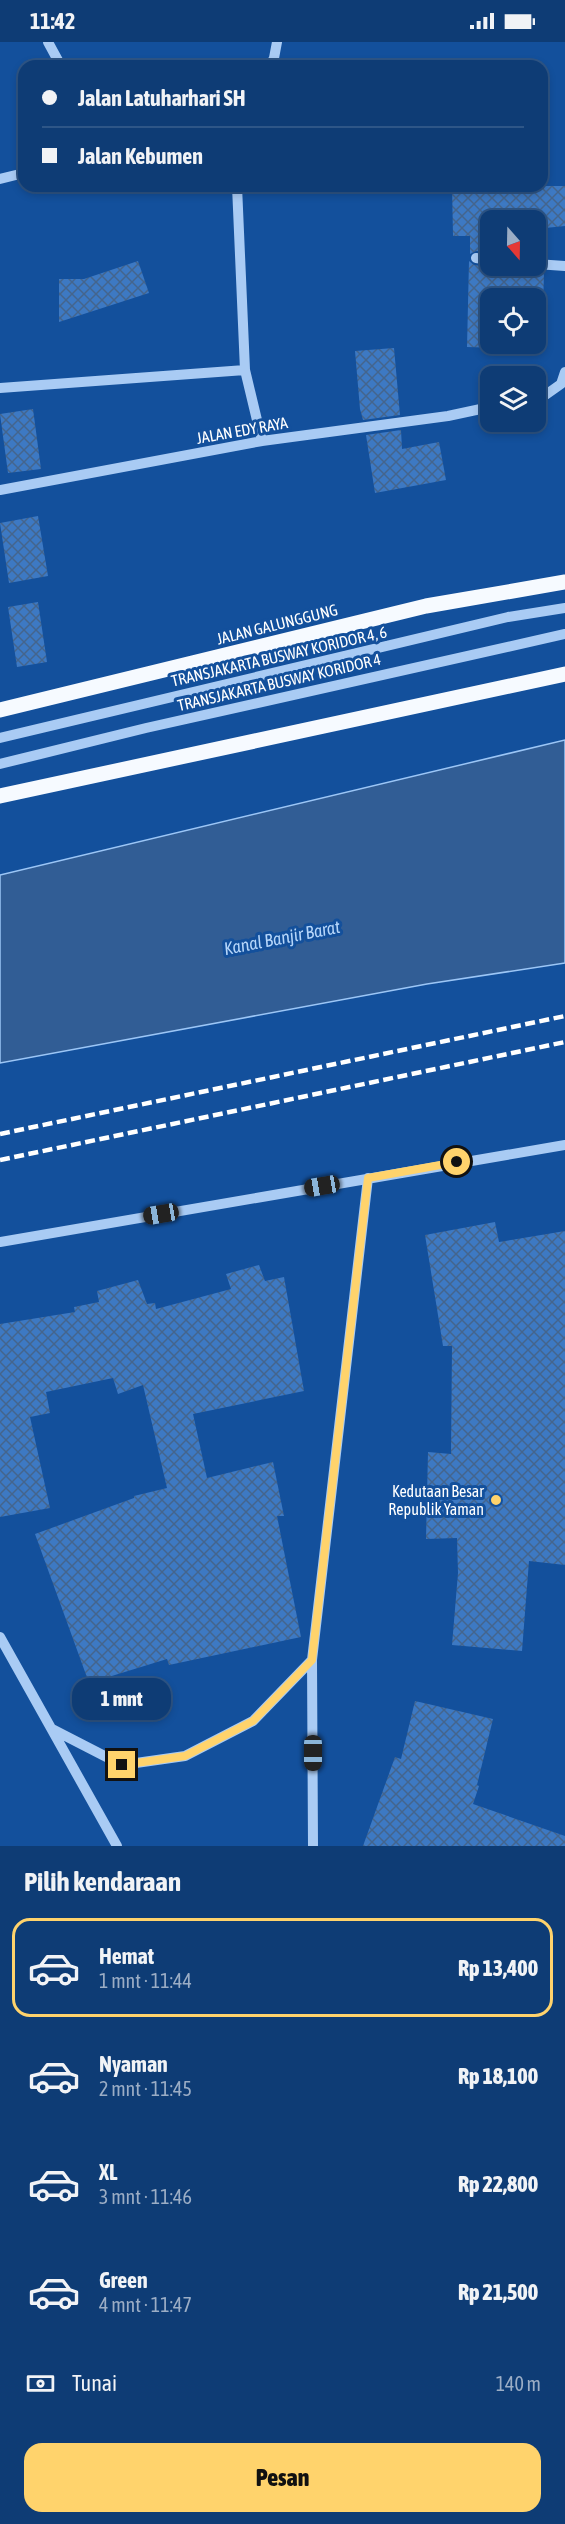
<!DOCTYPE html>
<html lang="id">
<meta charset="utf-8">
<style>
body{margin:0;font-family:"Asap Condensed",sans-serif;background:#17437a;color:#f1f3f6;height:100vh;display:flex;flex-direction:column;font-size:22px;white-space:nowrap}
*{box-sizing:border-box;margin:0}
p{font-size:20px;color:#9badc5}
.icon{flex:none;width:33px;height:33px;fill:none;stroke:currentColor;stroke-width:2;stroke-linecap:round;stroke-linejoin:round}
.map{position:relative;height:1804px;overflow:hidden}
.sheet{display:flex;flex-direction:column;background:#0e3c75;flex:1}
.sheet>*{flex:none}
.banner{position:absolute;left:18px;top:18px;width:530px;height:132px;border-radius:18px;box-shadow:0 3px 9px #0003,0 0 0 2px #2e5687;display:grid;align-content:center;height:132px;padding:0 24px;background:#0e3c75}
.needle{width:39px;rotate:160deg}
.tools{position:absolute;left:480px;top:168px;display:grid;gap:12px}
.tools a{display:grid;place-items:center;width:66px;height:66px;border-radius:12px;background:#0e3c75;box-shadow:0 3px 9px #0003,0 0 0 2px #2e5687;font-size:30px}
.end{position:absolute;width:27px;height:27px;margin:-14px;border:8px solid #ffd36c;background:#111;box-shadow:0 0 0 3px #111}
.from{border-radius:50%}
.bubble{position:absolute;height:42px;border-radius:18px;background:#0e3c75;box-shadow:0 3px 9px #0003,0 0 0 2px #2e5687;font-size:20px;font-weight:800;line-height:42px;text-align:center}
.car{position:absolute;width:18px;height:36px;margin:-18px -9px;border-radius:8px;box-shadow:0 0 4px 2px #0007;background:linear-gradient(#222 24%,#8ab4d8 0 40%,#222 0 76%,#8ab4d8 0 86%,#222 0)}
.banner b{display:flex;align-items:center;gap:21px;height:57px;font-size:22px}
.banner b+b{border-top:2px solid #2e5687}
.banner i{width:15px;height:15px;background:#f1f3f6}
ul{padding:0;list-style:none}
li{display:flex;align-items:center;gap:18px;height:99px;margin:0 12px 9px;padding:0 12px;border:3px solid transparent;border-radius:18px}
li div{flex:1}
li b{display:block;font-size:22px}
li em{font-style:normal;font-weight:800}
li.selected{border-color:#ffd36c}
li>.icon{width:54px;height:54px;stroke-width:1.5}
h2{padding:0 24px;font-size:27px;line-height:72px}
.pay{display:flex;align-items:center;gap:15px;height:66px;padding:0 24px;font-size:22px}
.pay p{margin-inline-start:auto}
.action{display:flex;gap:12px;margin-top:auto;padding:12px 24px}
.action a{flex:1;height:69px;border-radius:18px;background:#ffd36c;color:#111;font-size:24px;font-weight:800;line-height:69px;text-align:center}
.status{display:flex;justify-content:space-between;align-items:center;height:42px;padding:0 30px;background:#0e3c75;direction:ltr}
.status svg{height:16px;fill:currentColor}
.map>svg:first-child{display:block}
</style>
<div class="status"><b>11:42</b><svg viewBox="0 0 49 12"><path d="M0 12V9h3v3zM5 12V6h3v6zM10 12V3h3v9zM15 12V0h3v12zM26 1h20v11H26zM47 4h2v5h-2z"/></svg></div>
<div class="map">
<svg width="565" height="1804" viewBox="0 0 565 1804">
<defs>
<pattern id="building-cross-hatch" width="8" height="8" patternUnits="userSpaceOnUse" patternTransform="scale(1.5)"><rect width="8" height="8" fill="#3d79c3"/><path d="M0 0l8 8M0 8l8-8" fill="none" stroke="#44658d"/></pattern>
</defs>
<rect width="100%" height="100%" fill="#13509c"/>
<path fill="#315d95" stroke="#9cc6f6" stroke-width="1.5" d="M565,698V921L427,942L0,1021V833Z"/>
<path fill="url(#building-cross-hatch)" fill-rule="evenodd" d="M452,144H565V184L545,186V215H536V178H490V210L476,209L470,212V194H453Z
M138,219L149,251L59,280V237H84Z
M469,219L474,223L489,225L529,224L532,228L544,230L542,307L467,305ZM490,256H536V302H490Z
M394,306L400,373L363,378L360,367L355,309Z
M33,367L41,427L8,431L0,372Z
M401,388L402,407L439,400L446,438L375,451L366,393Z
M38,474L48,534L9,541L0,481Z
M38,560L47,620L17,625L8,565Z
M495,1180L499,1200L565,1189V1523L529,1519L522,1609L452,1603L458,1531L457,1496L426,1497L428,1410L451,1412L452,1304H443L425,1193Z
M259,1223L265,1239L284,1235L304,1349L193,1372L207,1436L273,1420L284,1474H277L301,1595L169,1623L167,1617L89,1641L35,1492L134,1456V1454L167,1446L143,1343L118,1352L113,1336L46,1350L50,1371L30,1375L50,1466L0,1475V1282L75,1270L74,1265L99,1260L97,1249L138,1238L147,1262L155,1261L156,1267L231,1247L226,1232Z
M415,1659L493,1677L477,1743L479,1744L473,1762L565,1794V1804H363L395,1715L401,1717Z"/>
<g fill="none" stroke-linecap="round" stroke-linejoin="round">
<path stroke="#a9cbf4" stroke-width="10" d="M48,0L61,24
M270,24L274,16L277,0
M0,137L24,131
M237,144L245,328L262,399
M476,216L490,218
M536,222L565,224
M0,346L245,328
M536,355L544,354L561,342L565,330
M0,448L262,399L448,374L490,365
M0,696L508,575L565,566
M0,722L146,686L565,592
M0,1200L565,1103
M0,1595L117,1804
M52,1687L122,1723L185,1714L253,1679L312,1618
M313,1804L312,1618L368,1136"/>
<path stroke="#f6faff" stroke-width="15" d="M0,668L426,564L565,540
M0,754L565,632"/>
<path stroke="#fff" stroke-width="4.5" stroke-dasharray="10 4.5" stroke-linecap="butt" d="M0,1092L565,974
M0,1118L565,1000"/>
</g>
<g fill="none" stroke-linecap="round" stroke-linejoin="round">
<path stroke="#ffd36c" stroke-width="8" d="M122,1723L185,1714L253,1679L312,1618L368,1136L457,1120"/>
</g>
<circle fill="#ffd36c" stroke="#13509c" stroke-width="2" cx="496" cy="1458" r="6"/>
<g text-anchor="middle" stroke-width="6" stroke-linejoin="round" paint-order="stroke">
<g font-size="16" fill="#fff" stroke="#13509c">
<text transform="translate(242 388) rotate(-10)" y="6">JALAN EDY RAYA</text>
<text transform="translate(277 582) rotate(-14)" y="6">JALAN GALUNGGUNG</text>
<text transform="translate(279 614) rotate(-13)" y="6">TRANSJAKARTA BUSWAY KORIDOR 4, 6</text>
<text transform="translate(279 640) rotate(-13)" y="6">TRANSJAKARTA BUSWAY KORIDOR 4</text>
</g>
<g font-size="16" fill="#fff" stroke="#13509c" text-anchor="end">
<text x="484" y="1455">Kedutaan Besar<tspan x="484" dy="18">Republik Yaman</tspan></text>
</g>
<g font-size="18" font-style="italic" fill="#b6d6fa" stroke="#13509c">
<text transform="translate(282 896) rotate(-11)" y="6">Kanal Banjir Barat</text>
</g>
</g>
</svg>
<div class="tools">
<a><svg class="needle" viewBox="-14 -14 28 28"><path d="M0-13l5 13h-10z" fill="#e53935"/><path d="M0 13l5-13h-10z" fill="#9badc5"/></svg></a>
<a><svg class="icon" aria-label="locate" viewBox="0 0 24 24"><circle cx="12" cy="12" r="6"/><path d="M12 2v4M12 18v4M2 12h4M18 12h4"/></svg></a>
<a><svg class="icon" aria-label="layers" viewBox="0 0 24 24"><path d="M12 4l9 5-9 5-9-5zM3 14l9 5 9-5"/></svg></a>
</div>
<i class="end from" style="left:457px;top:1120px"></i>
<i class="end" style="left:122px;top:1723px"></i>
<div class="bubble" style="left:72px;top:1636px;width:99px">1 mnt</div>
<i class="car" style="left:322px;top:1144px;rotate:260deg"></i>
<i class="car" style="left:161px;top:1172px;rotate:260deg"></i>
<i class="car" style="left:313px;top:1711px;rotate:180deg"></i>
<div class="banner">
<b><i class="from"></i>Jalan Latuharhari SH</b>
<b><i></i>Jalan Kebumen</b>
</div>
</div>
<section class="sheet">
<h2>Pilih kendaraan</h2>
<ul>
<li class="selected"><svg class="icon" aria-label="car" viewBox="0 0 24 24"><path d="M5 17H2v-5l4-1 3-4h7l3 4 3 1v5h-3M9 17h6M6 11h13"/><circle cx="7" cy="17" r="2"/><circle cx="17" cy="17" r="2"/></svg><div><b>Hemat</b><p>1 mnt · 11:44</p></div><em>Rp 13,400</em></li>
<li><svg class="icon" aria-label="car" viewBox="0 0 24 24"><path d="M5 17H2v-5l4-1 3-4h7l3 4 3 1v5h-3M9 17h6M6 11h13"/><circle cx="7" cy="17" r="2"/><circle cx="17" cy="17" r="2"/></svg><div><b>Nyaman</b><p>2 mnt · 11:45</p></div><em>Rp 18,100</em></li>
<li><svg class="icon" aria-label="car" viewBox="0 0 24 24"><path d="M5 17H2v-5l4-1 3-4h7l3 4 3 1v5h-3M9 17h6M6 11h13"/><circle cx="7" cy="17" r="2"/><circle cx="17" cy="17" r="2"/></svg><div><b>XL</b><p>3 mnt · 11:46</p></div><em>Rp 22,800</em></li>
<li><svg class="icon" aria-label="car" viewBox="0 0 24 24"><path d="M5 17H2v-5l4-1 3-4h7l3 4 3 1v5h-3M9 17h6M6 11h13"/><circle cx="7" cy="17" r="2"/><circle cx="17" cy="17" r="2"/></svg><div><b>Green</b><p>4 mnt · 11:47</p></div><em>Rp 21,500</em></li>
</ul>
<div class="pay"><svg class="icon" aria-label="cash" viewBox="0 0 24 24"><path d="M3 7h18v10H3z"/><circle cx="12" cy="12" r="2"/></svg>Tunai<p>140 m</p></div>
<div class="action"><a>Pesan</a></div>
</section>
